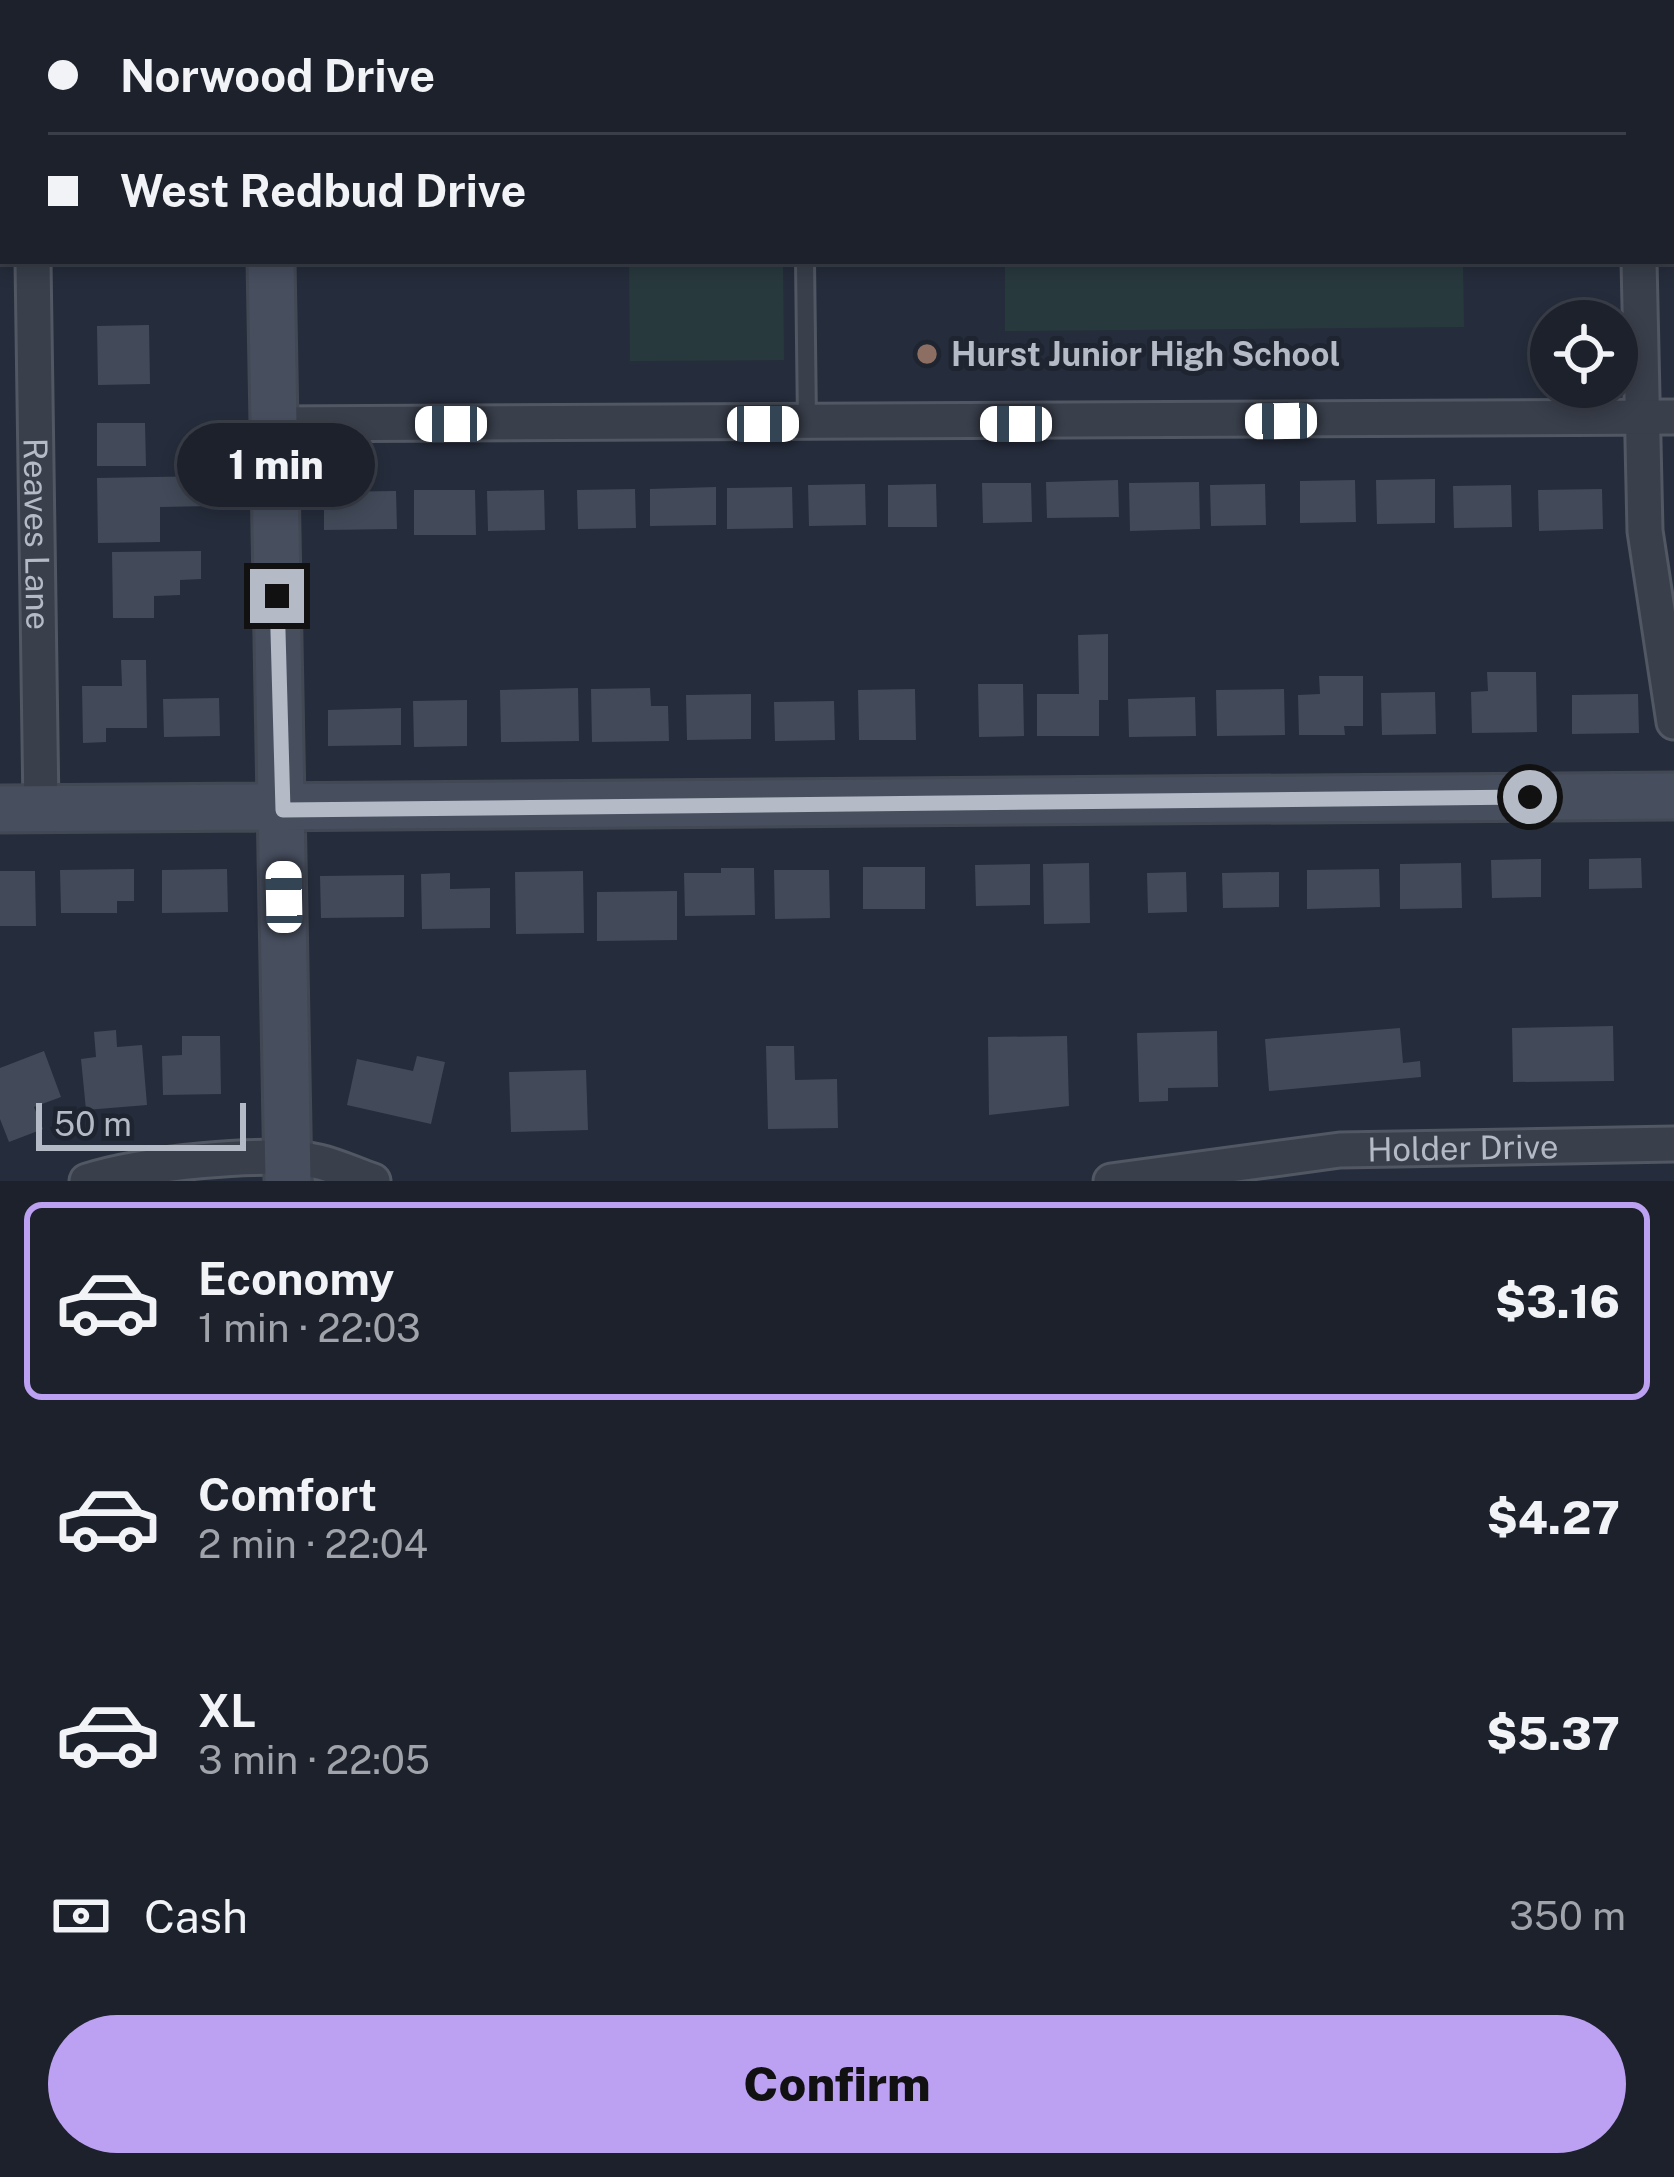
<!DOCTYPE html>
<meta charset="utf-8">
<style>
body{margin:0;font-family:"Public Sans",sans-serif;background:#252934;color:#f1f3f6;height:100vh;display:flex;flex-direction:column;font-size:45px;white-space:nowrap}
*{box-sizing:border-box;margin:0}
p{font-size:39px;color:#a0a3a9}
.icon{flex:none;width:66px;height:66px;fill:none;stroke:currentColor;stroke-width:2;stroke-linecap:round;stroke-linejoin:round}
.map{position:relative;height:1181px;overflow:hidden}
.details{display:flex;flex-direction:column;background:#1c212c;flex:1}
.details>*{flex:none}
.top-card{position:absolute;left:0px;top:0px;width:1674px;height:264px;box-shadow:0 6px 18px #0003,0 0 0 3px #3a3e48;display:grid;align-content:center;height:264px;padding:0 48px;background:#1c212c}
.fabs{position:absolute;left:1530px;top:300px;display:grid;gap:24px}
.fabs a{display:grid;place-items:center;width:108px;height:108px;border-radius:50%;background:#1c212c;box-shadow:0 6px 18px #0003,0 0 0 3px #3a3e48;font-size:60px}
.scale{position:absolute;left:36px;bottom:30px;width:210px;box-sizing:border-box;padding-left:12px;border:6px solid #b4bac6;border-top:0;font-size:33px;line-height:42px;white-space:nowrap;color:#b4bac6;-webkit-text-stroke:9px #1e2430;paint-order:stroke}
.end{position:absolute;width:54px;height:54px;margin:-27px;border:15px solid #b4bac6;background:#111;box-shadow:0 0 0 6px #111}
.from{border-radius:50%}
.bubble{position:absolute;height:84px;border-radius:42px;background:#1c212c;box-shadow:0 6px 18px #0003,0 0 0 3px #3a3e48;font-size:39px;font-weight:800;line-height:84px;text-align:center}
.car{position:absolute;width:36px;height:72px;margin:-36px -18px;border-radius:15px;box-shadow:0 0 9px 3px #0007;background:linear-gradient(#fff 24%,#345 0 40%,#fff 0 76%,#345 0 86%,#fff 0)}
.top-card b{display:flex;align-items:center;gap:42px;height:114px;font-size:45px}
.top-card b+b{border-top:3px solid #3a3e48}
.top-card i{width:30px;height:30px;background:#f1f3f6}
ul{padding:21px 0 0;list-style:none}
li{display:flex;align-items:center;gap:36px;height:198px;margin:0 24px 18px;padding:0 24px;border:6px solid transparent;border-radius:18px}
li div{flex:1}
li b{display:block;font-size:45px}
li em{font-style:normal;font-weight:800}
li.selected{border-color:#bca0f2}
li>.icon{width:108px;height:108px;stroke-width:1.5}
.pay{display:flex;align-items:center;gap:30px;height:132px;padding:0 48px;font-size:45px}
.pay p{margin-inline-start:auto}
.cta{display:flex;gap:24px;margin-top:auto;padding:24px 48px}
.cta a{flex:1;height:138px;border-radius:72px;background:#bca0f2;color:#111;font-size:48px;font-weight:800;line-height:138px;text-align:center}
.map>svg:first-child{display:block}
</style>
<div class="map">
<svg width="1674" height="1181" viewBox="0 0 1674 1181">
<rect width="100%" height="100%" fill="#252c3b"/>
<path fill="#28393d" d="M629,261H783L784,360L630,361Z
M1005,261H1463L1464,327L1005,331Z"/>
<path fill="#424a59" d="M149,325L150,384L98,385L97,326Z
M97,423H145L146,466H97Z
M212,476V506L160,507V542L98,543L97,478Z
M1435,479V523L1377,524L1376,480Z
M1118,480L1119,517L1047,518L1046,482Z
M1355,480L1356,522L1300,523V481Z
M1199,482L1200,529L1130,531L1129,483Z
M982,483H1031L1032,522L983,523Z
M865,484L866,525L809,526L808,485Z
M936,484L937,527H888V485Z
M1265,484L1266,525L1211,526L1210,485Z
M1511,485L1512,527L1454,528L1453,486Z
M716,487V525L650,526V489Z
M792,487L793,528L727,529V488Z
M635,489L636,528L578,529L577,490Z
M1602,489L1603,529L1539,531L1538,490Z
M414,490H475L476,535H414Z
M544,490L545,530L488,531L487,491Z
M396,491L397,529L324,530V492Z
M201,551V579L180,580V595L154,596V618H113L112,552Z
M1108,634V700H1099V736H1037V694H1079L1078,635Z
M121,660H146L147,728H106V742L83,743L82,686H122Z
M1487,672H1536L1537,732L1472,733L1471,692L1488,691Z
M1319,676H1363V726H1344L1345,735H1299L1298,695L1320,694Z
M978,684H1023L1024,736L979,737Z
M578,688L579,741L501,742L500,690Z
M650,688L651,706H668L669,741L592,742L591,689Z
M915,689L916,740H859L858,690Z
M1284,689L1285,735L1217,736L1216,690Z
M1435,692L1436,734L1382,735L1381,693Z
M751,694V739L687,740L686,695Z
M1638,694L1639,733L1572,734V695Z
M1195,697L1196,736L1129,737L1128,699Z
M219,698L220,736L164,737L163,699Z
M467,700V746L414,747L413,701Z
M834,701L835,740L775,741L774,702Z
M401,708V745L328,746V710Z
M1641,858L1642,888L1589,889V859Z
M1541,859V897L1492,898L1491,860Z
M1089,863L1090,923L1044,924L1043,864Z
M1461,863L1462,908L1400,909V864Z
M1030,864V905L976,906L975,865Z
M863,867H925V909H863Z
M721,868H754L755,915L685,916L684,873H721Z
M134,869V901H117V913H61L60,870Z
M227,869L228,912L162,913V870Z
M1379,869L1380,907L1307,909V870Z
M774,870H829L830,918L775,919Z
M0,871H35L36,926H0Z
M583,871L584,933L516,934L515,872Z
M1186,872L1187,912L1148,913L1147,873Z
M1279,872V907L1223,908L1222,873Z
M450,873V889L490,888V928L422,929L421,874Z
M404,875V917L321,918L320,876Z
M677,891V940L597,941V892Z
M1613,1026L1614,1081L1513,1082L1512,1028Z
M1400,1028L1403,1063L1420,1061L1421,1077L1269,1091L1265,1039Z
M116,1030L117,1047L142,1045L147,1105L86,1110L81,1059L96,1057L94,1032Z
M1217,1031L1218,1087L1168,1088V1101L1139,1102L1137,1033Z
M182,1036H220L221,1094L163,1095L162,1056L182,1055Z
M1067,1036L1069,1106L989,1115L988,1037Z
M766,1046H794L795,1080L837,1079L838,1128L768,1129Z
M44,1051L61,1097L34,1107L43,1129L9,1142L0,1119V1068Z
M417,1056L445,1062L431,1124L347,1105L357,1059L413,1071Z
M586,1070L588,1130L511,1132L509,1072Z"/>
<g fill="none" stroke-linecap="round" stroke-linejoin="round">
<g stroke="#515763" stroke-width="22">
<path id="lane" d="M805,261L807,422"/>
</g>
<g stroke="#515763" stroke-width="39">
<g id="street">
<path d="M1640,3V0"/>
<path d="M0,140L3,139"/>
<path id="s1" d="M33,261L41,808"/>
<path d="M1639,261L1645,531L1674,722"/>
<path d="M273,424L1674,417"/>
<path d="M87,1181C141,1164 264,1150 319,1162C337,1166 355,1175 373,1181"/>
<path id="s2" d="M1111,1181L1340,1150L1674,1144"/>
</g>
</g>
<g stroke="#424854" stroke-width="51">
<path id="secondary" d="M269,0V3
M271,261L288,1181
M0,809L1674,796"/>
</g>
<use href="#lane" stroke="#393f4b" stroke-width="16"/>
<use href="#street" stroke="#393f4b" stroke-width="33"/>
<use href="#secondary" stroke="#474e5e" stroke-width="45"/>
</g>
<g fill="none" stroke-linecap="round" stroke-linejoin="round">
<path stroke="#b4bac6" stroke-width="15" d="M277,596L283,810L1530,797"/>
</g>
<circle fill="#8d6e63" stroke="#1e2430" stroke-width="4.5" cx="927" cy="354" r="12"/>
<g text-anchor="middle" stroke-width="10" stroke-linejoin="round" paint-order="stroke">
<g font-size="33" font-weight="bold" fill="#b4bac6" stroke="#1e2430" text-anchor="start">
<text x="951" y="366">Hurst Junior High School</text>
</g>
<g font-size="33" fill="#b4bac6" stroke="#1e2430">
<text dy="12" stroke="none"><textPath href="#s1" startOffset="273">Reaves Lane</textPath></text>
<text dy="12" stroke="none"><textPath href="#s2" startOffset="354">Holder Drive</textPath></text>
</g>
</g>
</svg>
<div class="fabs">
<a><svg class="icon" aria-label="locate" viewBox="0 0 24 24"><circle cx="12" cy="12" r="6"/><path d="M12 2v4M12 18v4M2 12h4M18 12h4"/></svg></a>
</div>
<div class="scale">50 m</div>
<i class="end from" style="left:1530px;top:797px"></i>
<i class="end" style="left:277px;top:596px"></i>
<div class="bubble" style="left:177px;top:423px;width:198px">1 min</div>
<i class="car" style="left:1281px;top:421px;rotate:269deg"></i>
<i class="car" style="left:451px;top:424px;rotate:270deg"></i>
<i class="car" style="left:763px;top:424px;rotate:90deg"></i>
<i class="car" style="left:1016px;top:424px;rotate:270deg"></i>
<i class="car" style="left:284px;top:897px;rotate:359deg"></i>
<div class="top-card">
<b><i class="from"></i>Norwood Drive</b>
<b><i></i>West Redbud Drive</b>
</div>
</div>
<section class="details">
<ul>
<li class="selected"><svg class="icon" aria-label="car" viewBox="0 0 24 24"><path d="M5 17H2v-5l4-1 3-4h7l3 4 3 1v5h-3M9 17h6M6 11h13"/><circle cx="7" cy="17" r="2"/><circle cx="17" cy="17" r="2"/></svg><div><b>Economy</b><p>1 min · 22:03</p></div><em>$3.16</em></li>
<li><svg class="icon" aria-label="car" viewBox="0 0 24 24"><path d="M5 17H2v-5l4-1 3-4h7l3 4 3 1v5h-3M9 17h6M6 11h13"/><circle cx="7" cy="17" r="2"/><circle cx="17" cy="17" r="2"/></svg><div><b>Comfort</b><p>2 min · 22:04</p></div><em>$4.27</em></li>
<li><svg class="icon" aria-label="car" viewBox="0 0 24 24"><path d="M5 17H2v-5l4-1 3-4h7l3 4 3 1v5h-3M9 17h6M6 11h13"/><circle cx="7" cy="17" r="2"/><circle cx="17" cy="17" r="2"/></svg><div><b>XL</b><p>3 min · 22:05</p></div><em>$5.37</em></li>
</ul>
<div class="pay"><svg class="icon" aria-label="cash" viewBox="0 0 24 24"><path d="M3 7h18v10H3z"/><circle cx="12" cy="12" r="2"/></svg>Cash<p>350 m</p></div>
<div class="cta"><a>Confirm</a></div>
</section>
